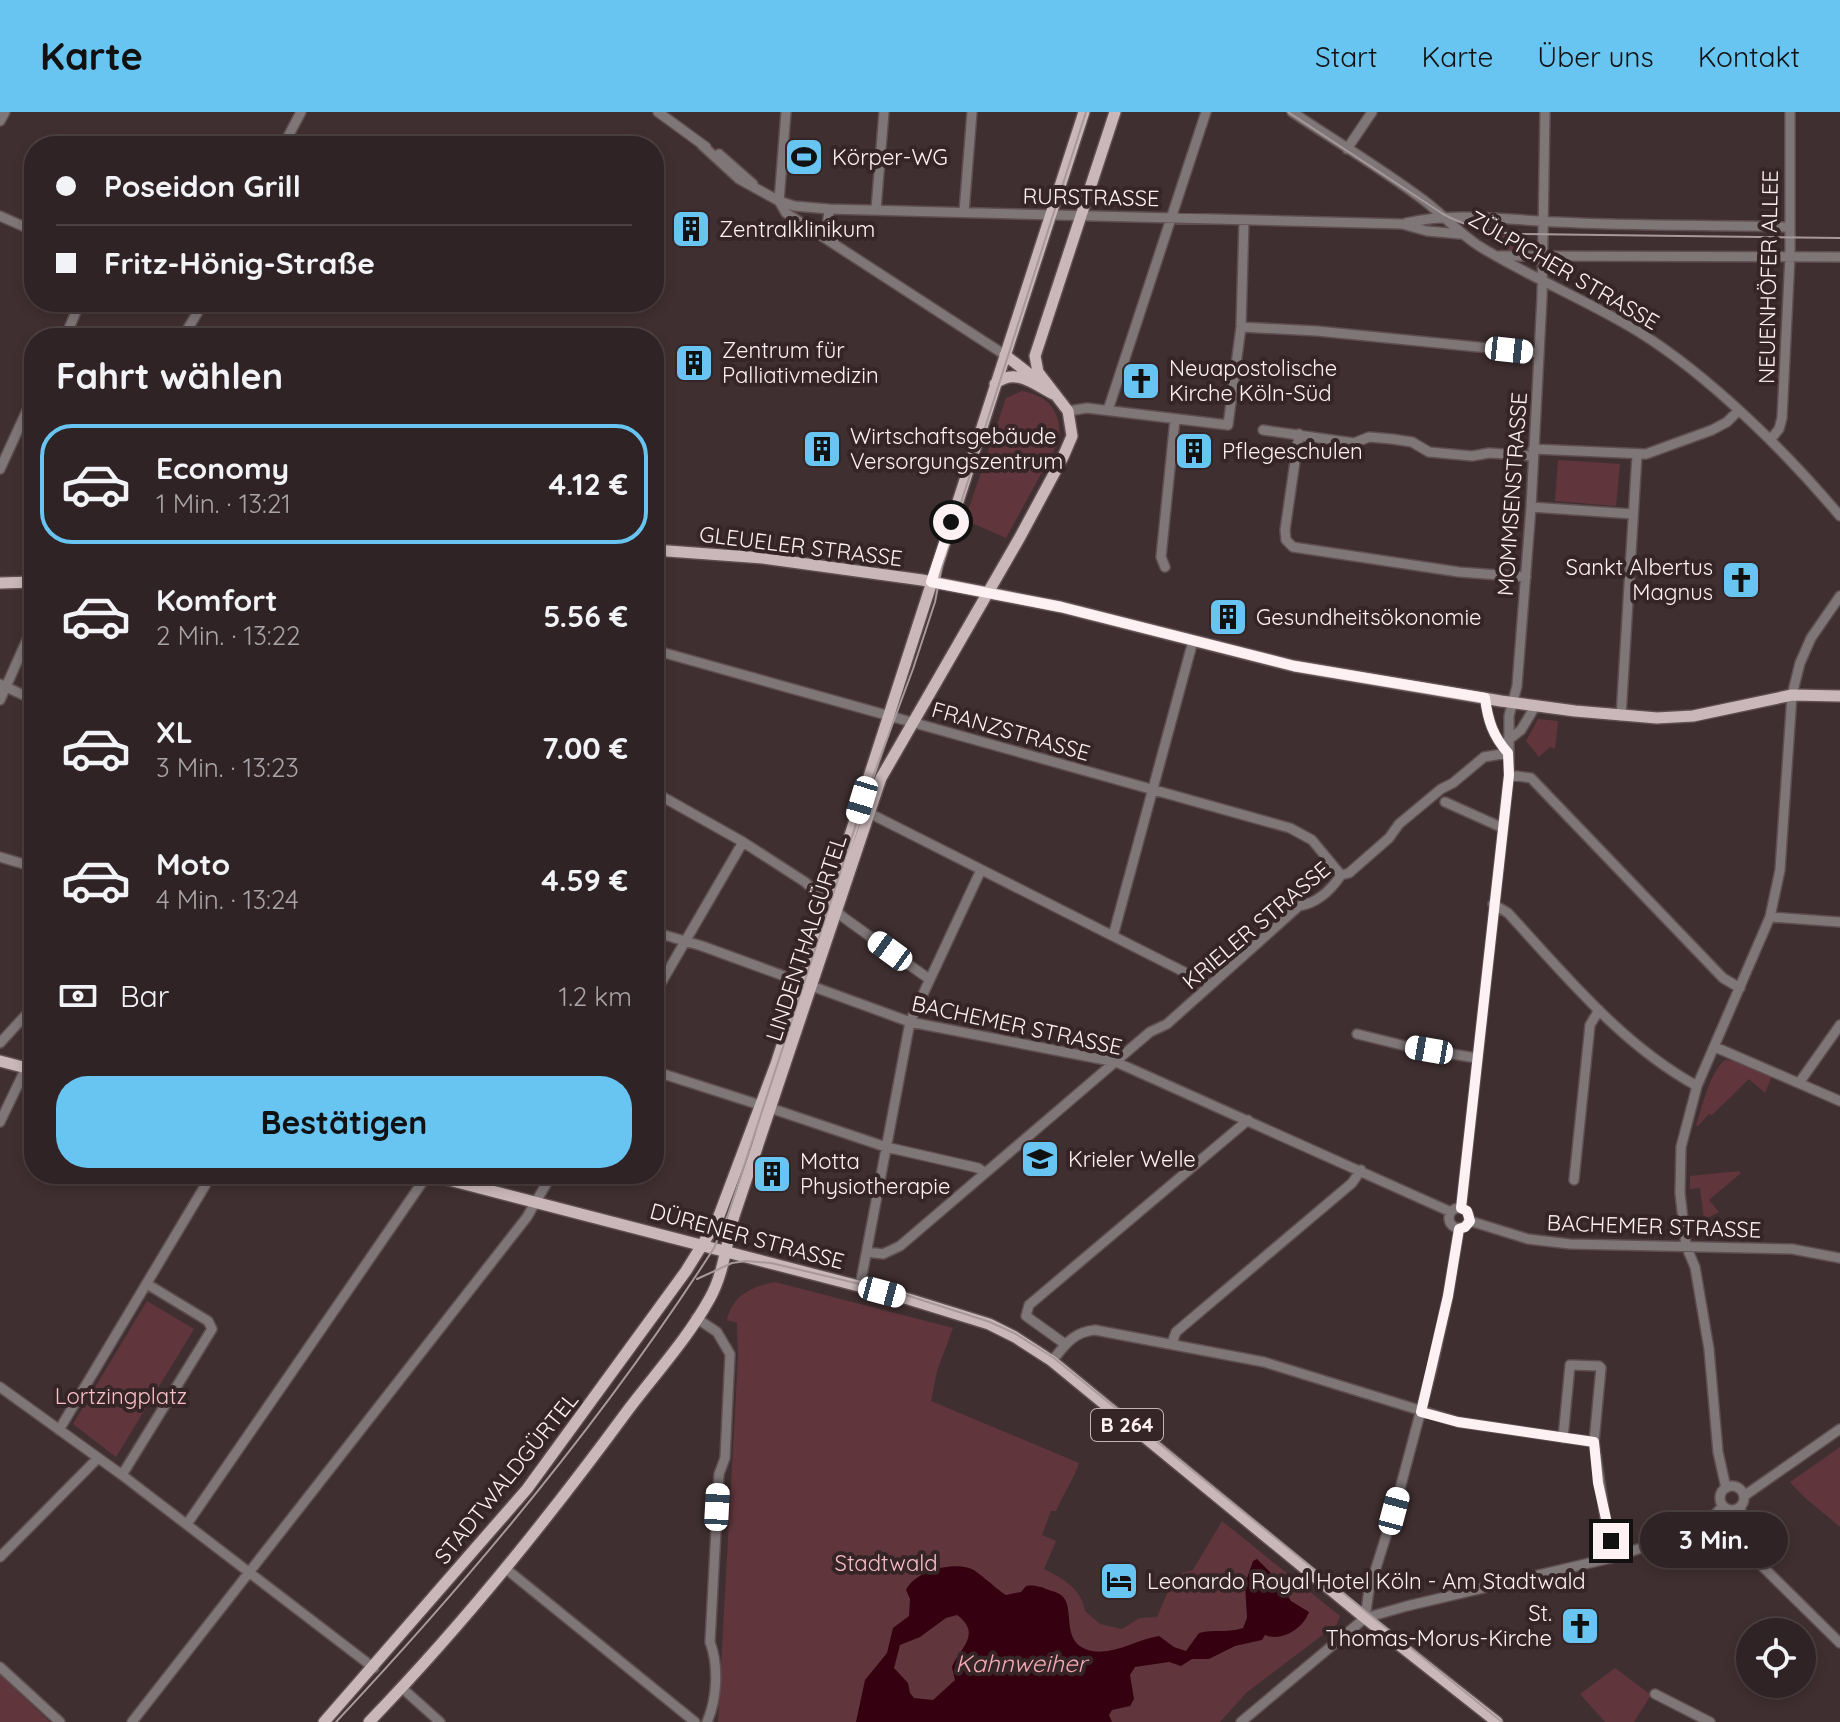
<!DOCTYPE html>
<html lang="de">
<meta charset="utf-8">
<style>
body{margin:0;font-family:Quicksand,sans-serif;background:#3c2f32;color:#f1f3f6;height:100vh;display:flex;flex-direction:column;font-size:30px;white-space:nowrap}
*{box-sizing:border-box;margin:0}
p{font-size:26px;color:#a8a4a7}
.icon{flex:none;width:44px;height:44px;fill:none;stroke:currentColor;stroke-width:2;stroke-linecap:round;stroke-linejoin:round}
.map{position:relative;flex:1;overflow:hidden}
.drawer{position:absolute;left:24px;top:216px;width:640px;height:856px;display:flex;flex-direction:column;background:#302325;border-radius:32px;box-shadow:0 4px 12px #0003,0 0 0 2px #4b4042}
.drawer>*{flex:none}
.guide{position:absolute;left:24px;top:24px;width:640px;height:176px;border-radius:32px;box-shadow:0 4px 12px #0003,0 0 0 2px #4b4042;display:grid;align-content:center;height:176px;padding:0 32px;background:#302325}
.buttons{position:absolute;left:1736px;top:1506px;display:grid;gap:16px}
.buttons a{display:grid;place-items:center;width:80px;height:80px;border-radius:50%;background:#302325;box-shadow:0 4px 12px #0003,0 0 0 2px #4b4042;font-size:40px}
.end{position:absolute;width:36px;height:36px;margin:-18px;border:10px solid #fdf1f3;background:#111;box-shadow:0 0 0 4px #111}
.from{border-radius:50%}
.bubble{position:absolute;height:56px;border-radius:28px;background:#302325;box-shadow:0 4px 12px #0003,0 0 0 2px #4b4042;font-size:26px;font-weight:800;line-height:56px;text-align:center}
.car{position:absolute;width:24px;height:48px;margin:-24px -12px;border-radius:10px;box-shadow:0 0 6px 2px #0007;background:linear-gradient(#fff 24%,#345 0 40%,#fff 0 76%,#345 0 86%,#fff 0)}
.guide b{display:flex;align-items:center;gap:28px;height:76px;font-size:30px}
.guide b+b{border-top:2px solid #4b4042}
.guide i{width:20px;height:20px;background:#f1f3f6}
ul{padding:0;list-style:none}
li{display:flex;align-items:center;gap:24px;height:120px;margin:0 16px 12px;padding:0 16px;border:4px solid transparent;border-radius:32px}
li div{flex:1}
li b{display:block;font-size:30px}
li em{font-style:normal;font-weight:800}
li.active{border-color:#68c4f0}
li>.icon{width:72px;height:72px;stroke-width:1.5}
h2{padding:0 32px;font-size:36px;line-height:96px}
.pay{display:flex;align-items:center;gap:20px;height:88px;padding:0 32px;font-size:30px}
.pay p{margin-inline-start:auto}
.primary-button{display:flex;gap:16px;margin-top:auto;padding:16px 32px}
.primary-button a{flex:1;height:92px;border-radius:32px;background:#68c4f0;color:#111;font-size:32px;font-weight:800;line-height:92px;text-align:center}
header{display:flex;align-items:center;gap:48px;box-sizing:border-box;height:112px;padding:0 40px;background:#68c4f0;color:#111}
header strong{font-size:38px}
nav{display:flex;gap:44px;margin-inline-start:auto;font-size:28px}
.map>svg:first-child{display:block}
</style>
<header>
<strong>Karte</strong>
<nav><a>Start</a><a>Karte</a><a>Über uns</a><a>Kontakt</a></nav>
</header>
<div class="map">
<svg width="1840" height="1610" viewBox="0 0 1840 1610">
<rect width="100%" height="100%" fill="#402f31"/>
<path fill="#60363c" d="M1465,114L1495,122L1527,123V140L1515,141Z
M1022,279C1050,284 1062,301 1059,329L1006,426L965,408L1006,286Z
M1558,348L1620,352L1616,394L1555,389Z
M1538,607L1558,609L1555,637L1550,635L1539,645L1526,629Z
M1725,948L1735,949L1772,964L1765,981L1749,967L1712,1003L1709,1002L1698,1014L1696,1013C1703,994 1709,961 1725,948Z
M1739,1059L1741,1061L1709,1088L1719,1100L1704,1108L1700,1076L1690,1077V1064Z
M775,1170L953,1216L937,1259L931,1289L1079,1351C1073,1369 1063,1382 1056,1399H1051L1042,1423L1056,1429L1044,1457C1063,1467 1081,1476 1085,1499L1100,1512L1122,1517L1140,1506L1157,1505L1175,1463L1193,1458L1222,1409L1340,1504L1337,1512L1246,1581L1220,1610H718L738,1245L737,1211L727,1208C733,1182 752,1175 775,1170Z
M147,1189L194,1217L116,1345L73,1312Z
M1840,1335V1415C1823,1400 1804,1387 1790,1370Z
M1615,1556L1651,1583L1634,1610H1605L1580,1582Z
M0,1563L50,1610H0Z"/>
<path fill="#350110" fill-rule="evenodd" d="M1257,1447L1276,1466L1291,1489L1309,1500C1303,1517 1281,1530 1265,1523L1262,1528L1235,1534L1209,1547H1192L1181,1554L1169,1550L1135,1555L1130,1563L1134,1587L1130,1594L1112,1598L1109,1603L1112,1610H856L865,1568L887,1541L893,1516L909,1504L910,1487L906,1478C915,1459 950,1450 969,1456C976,1457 996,1477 1006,1483L1021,1480L1026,1474C1034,1473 1036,1474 1044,1476C1049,1479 1056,1479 1061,1483C1077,1495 1058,1532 1092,1539C1115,1543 1138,1527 1159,1524L1174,1535L1186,1539L1199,1521C1214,1517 1229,1521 1243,1516L1247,1506L1245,1472L1253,1449ZM957,1503C983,1522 959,1537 952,1555L955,1568L933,1588L914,1586L910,1581L908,1571L894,1556L900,1533L920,1525L946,1506Z"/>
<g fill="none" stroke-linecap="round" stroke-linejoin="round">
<g stroke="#5e4e50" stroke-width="12">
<path id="minor" d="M658,0L706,35
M1292,0C1334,28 1377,54 1418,84C1440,99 1457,120 1479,134C1531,166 1587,188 1639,220C1711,265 1786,340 1840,404
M0,9L5,0
M702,33L739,67L779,89L786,101L800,110L1005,243
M283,34L301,0
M1347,37L1372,0
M719,42L753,72
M779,89L794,94L829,97L1402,112L1427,119L1460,122
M779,89L786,0
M829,97L827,117L834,127
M876,97L884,0
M964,100L972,0
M0,104L34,119
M1406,111C1456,99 1506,108 1557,110C1634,114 1712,113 1789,115
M1499,144L1840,145
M1241,215L1317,219L1539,241
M65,226L80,190
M182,226L204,190
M1108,298L1206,0
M1068,299L1087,296L1228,313L1241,215L1244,108
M1263,318L1354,331L1369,325L1392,327L1412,330L1429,340L1472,344L1489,341L1533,344
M1299,322L1285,418L1286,428L1293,435L1459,460L1526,465
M1770,328L1779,317L1782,306L1790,144V0
M1533,337L1646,342L1712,318L1727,310L1738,299
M0,357L34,283
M1531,395L1633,402
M1165,455L1161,445L1175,307
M654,538L1290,716L1312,728L1341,763
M0,572L34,588
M1485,586C1488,609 1493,624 1508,641
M0,588L34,512
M1621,604L1637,343
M1507,629L1521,618L1536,593
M1509,663L1531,666L1723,866L1740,876
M654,680L743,730L805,770L843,805L929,867
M1445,690L1503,716
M869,701L1210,873
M0,745L34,755
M1493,792L1508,801C1565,863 1622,933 1697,974
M1770,805L1840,810
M654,820L702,834L910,910L1116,950L1451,1100
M1113,824L1193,529
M654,883L743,730
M1357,922L1406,934L1476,946
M0,931L34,894
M1715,935L1840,989
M654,959L760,993
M1799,971L1840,913
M770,996L886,1035L978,1056L985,1061
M0,1010L26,956
M1574,1068L1590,913L1599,898
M1449 1106a10 10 0 1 1 20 0a10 10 0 1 1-20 0Z
M1461,1096L1509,663V604L1517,574L1531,395L1542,185L1545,0
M1470,1109L1528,1127L1570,1132L1792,1137L1840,1146
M867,1140L883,1142L900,1134L1150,920L1167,912L1299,794C1318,791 1331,778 1341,763L1349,761L1389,726L1399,712L1441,677L1453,671L1484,645L1508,641
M860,1174L910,910L981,758
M696,1206L717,1220L730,1242L725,1346L719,1362L710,1530C719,1554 717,1587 707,1610
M1172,1231L1176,1220L1352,1071L1361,1058
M1065,1232L1026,1204L1029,1193L1248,1008
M1052,1249C1065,1233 1073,1220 1095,1218L1264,1250L1458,1310L1594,1330
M0,1275L122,1363L374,1556
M59,1318L212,1062
M1563,1326L1570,1253L1599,1254L1601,1256L1594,1330L1606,1412L1615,1445
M122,1363L212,1217L208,1209L147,1172
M1720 1386a12 12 0 1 1 24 0a12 12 0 1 1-24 0Z
M1726,1376L1718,1340L1709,1237L1695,1155L1686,1134L1680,1081L1681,1035L1697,974L1770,805L1780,758L1792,583L1800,551L1811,526L1840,484
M1744,1384L1840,1317
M1740,1396L1763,1455L1840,1531
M1713,1407L1760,1452
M187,1412L428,1062
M0,1445L98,1346
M505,1456L695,1610
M1365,1506L1369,1478L1394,1399L1432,1257L1448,1184L1459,1117
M0,1555L60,1610
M402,1576L440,1610
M1655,1582L1710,1610
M132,1610L527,1105L552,1062
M1241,1610L1365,1506L1407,1494L1615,1445L1704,1414L1723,1394"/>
</g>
<g stroke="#5e4e50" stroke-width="14">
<path id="major" d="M1005,243L1032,264
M995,272C1015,255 1034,272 1053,282
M654,438L763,446L922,468L1061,495L1294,554L1501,589L1575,599L1657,606L1693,604L1792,583L1840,584
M0,471L34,470
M0,949L34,958
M426,1062L905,1186L989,1212L1015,1225L1052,1249L1365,1506L1497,1610
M324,1610L527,1377L686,1159L717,1109L776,952L1084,0
M369,1610C463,1513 548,1407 628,1298C656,1261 688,1226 710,1186C724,1161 726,1131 734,1104L881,666L1020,425L1063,345L1072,324L1068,299L1038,260L1035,244L1115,0"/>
</g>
<use href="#minor" stroke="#7f7677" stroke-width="9"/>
<use href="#major" stroke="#cab7b9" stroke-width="11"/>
<path stroke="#a7999b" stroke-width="2" d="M1288,0L1443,102C1467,115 1492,121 1520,122L1840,126
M697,1167L732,1151L746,1149L771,1151L906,1183L990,1210L1016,1222L1054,1246L1502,1610
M336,1610C474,1463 605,1306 714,1136L728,1103L861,697L913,557L935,490L944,444L1086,0"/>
</g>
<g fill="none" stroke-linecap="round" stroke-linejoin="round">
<path stroke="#fdf1f3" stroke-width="10" d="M951,410L931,470L1061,495L1294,554L1485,586C1488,609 1493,624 1508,641L1509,663L1461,1096L1467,1099L1470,1109L1465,1115L1459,1117L1448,1184L1421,1300L1458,1310L1594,1330L1598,1371L1611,1429"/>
</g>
<defs>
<g id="stadium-square" transform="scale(2)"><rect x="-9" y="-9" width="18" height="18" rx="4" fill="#68c4f0" stroke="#362527"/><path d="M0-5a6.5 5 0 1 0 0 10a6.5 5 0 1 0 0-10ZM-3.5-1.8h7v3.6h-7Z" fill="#111"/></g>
<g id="building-square" transform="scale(2)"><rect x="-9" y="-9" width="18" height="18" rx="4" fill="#68c4f0" stroke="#362527"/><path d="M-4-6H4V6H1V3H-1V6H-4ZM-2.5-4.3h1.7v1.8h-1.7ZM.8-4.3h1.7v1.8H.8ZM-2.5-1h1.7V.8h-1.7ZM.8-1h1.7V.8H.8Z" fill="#111"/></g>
<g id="church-square" transform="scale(2)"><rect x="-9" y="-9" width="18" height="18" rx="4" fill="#68c4f0" stroke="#362527"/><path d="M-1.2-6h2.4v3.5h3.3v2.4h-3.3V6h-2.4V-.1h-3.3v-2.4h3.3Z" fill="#111"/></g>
<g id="school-square" transform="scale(2)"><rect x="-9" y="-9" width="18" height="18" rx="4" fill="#68c4f0" stroke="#362527"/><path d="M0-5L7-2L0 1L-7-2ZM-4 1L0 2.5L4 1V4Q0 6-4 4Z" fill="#111"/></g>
<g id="hotel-square" transform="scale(2)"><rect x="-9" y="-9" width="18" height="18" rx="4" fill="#68c4f0" stroke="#362527"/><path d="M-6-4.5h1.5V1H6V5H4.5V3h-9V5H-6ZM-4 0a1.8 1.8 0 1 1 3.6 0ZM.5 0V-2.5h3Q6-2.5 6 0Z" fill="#111"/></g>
</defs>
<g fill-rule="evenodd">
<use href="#stadium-square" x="804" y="45"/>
<use href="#building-square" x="691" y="117"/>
<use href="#building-square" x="694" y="251"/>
<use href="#church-square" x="1141" y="269"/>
<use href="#building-square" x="822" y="337"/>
<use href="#building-square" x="1194" y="339"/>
<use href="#church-square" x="1741" y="468"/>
<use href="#building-square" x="1228" y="505"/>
<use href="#school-square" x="1040" y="1047"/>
<use href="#building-square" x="772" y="1062"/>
<use href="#hotel-square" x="1119" y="1469"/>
<use href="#church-square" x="1580" y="1514"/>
</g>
<g text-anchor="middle" stroke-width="8" stroke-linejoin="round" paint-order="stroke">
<rect fill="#362527" stroke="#c1b4b6" stroke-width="2" x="1091" y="1297" width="72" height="32" rx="6"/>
<g font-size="20" font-weight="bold" fill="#fdf1f3">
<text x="1127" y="1320">B 264</text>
</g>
<g font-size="22" fill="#fdf1f3" stroke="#362527" text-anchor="start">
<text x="832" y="53">Körper-WG</text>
<text x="719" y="125">Zentralklinikum</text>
<text x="722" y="246">Zentrum für<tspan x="722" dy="25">Palliativmedizin</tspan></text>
<text x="1169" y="264">Neuapostolische<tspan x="1169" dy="25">Kirche Köln-Süd</tspan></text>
<text x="850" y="332">Wirtschaftsgebäude<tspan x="850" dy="25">Versorgungszentrum</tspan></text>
<text x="1222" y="347">Pflegeschulen</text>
<text x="1713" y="463" text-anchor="end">Sankt Albertus<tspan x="1713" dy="25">Magnus</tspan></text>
<text x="1256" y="513">Gesundheitsökonomie</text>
<text x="1068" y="1055">Krieler Welle</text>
<text x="800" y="1057">Motta<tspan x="800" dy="25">Physiotherapie</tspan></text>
<text x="1147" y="1477">Leonardo Royal Hotel Köln - Am Stadtwald</text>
<text x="1552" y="1509" text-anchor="end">St.<tspan x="1552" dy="25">Thomas-Morus-Kirche</tspan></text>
</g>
<g font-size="22" fill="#fdf1f3" stroke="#362527">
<text transform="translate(1091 85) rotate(1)" y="8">RURSTRASSE</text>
<text transform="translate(1564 158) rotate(30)" y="8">ZÜLPICHER STRASSE</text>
<text transform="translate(1768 165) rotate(-89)" y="8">NEUENHÖFER ALLEE</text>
<text transform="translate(1512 382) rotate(-86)" y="8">MOMMSENSTRASSE</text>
<text transform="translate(801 434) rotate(7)" y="8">GLEUELER STRASSE</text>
<text transform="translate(1011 619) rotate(16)" y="8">FRANZSTRASSE</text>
<text transform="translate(1256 813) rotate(-40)" y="8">KRIELER STRASSE</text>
<text transform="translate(806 826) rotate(-72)" y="8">LINDENTHALGÜRTEL</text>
<text transform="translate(1017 913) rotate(12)" y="8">BACHEMER STRASSE</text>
<text transform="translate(1654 1114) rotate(2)" y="8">BACHEMER STRASSE</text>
<text transform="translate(747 1124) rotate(15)" y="8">DÜRENER STRASSE</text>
<text transform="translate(506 1366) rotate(-51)" y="8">STADTWALDGÜRTEL</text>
</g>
<g font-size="22" fill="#f9bfc6" stroke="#362527">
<text x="121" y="1292">Lortzingplatz</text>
<text x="886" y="1459">Stadtwald</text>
</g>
<g font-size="24" font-style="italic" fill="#f5aab4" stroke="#362527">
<text x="1021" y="1560">Kahnweiher</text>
</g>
</g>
</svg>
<div class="buttons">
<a><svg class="icon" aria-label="locate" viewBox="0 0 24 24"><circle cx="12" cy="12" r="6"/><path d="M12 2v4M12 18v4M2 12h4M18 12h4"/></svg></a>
</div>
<i class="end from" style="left:951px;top:410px"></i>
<i class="end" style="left:1611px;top:1429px"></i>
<div class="bubble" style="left:1640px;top:1400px;width:148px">3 Min.</div>
<i class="car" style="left:1509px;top:238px;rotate:96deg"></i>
<i class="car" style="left:862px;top:688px;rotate:197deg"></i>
<i class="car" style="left:890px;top:839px;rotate:306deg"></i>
<i class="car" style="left:1429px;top:938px;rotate:280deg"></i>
<i class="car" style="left:882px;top:1180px;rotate:105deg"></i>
<i class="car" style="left:717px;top:1395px;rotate:3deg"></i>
<i class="car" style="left:1394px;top:1399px;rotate:15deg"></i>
<div class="guide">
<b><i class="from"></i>Poseidon Grill</b>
<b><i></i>Fritz-Hönig-Straße</b>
</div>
<section class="drawer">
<h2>Fahrt wählen</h2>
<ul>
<li class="active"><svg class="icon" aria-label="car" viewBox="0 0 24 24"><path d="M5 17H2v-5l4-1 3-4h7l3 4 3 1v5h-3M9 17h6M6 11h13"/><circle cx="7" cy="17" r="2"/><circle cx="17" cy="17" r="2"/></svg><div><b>Economy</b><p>1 Min. · 13:21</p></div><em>4.12 €</em></li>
<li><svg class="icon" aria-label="car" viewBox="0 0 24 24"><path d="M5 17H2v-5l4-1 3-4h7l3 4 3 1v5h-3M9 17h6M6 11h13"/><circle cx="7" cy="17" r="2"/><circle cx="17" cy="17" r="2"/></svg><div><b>Komfort</b><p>2 Min. · 13:22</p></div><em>5.56 €</em></li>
<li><svg class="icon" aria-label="car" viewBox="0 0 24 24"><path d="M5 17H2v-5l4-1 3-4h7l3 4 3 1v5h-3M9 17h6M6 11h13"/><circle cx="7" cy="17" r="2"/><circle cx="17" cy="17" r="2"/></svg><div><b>XL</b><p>3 Min. · 13:23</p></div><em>7.00 €</em></li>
<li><svg class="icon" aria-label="car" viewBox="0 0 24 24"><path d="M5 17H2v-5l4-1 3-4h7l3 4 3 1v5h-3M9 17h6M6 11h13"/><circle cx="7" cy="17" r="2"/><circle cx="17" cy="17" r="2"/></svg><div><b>Moto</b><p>4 Min. · 13:24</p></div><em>4.59 €</em></li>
</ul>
<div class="pay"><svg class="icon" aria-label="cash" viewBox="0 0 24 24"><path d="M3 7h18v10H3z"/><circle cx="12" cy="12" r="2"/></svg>Bar<p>1.2 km</p></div>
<div class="primary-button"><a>Bestätigen</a></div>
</section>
</div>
